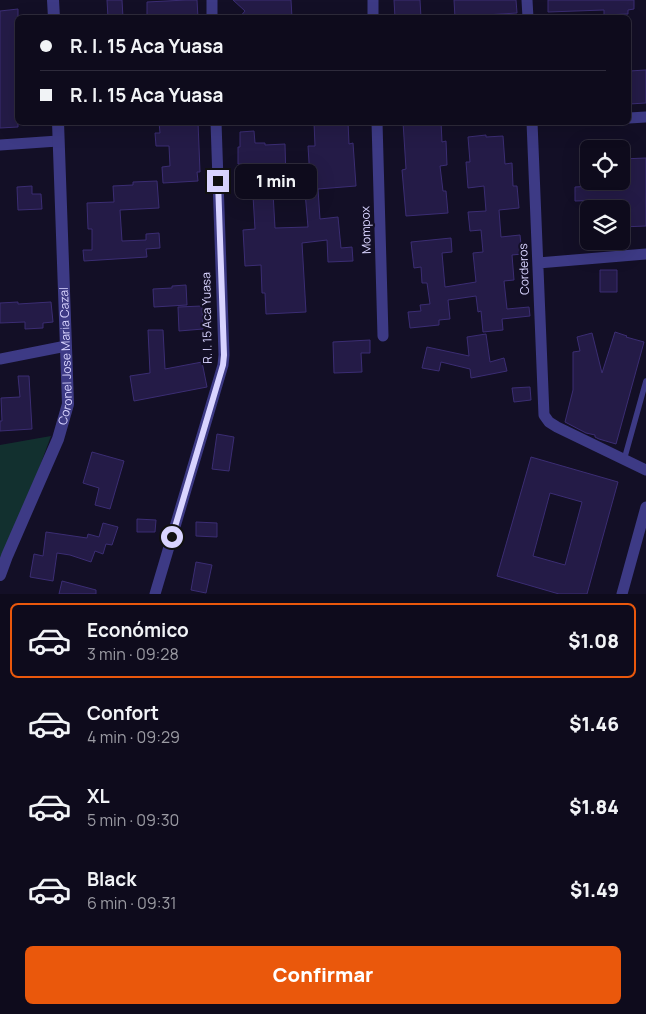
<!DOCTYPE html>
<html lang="es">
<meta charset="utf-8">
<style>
body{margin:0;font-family:Manrope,sans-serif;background:#1c1929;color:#f1f3f6;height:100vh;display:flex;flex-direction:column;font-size:19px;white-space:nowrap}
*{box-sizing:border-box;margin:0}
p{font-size:16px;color:#9b9ba3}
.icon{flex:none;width:28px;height:28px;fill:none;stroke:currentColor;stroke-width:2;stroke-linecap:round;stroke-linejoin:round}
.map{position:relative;height:594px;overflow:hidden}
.side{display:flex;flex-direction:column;background:#0e0b1c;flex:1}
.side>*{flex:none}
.banner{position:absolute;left:15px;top:15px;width:616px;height:110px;border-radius:8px;box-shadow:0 5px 20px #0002,0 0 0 1px #2e2b3b;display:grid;align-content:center;height:110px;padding:0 25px;background:#0e0b1c}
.buttons{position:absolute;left:580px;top:140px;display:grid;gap:10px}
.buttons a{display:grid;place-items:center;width:50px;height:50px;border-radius:8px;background:#0e0b1c;box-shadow:0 5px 20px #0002,0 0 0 1px #2e2b3b;font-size:25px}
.end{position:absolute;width:22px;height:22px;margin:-11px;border:6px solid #d9d4ff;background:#111;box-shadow:0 0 0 2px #111}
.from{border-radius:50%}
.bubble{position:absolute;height:35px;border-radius:8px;background:#0e0b1c;box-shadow:0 5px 20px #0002,0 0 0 1px #2e2b3b;font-size:16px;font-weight:800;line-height:35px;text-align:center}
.banner b{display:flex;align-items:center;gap:18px;height:48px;font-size:19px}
.banner b+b{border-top:1px solid #2e2b3b}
.banner i{width:12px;height:12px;background:#f1f3f6}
ul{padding:9px 0 0;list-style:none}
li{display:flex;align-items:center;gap:15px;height:75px;margin:0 10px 8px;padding:0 15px;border:2px solid transparent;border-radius:8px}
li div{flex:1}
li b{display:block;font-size:19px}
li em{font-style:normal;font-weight:800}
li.active{border-color:#ea580c}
li>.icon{width:45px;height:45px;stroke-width:1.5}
.button{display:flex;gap:10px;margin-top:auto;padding:10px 25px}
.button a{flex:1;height:58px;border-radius:8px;background:#ea580c;color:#fff;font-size:20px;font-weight:800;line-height:58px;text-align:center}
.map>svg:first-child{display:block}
</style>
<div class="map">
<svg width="646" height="594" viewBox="0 0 646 594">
<rect width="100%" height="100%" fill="#130f26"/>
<path fill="#12302f" d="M51,436L0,574V445Z"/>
<path fill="#241b47" stroke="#3b2d73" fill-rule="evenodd" d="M107,0H122L123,18H108Z
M186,0H197L198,18H147V2Z
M233,0H291L292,18H239L245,11Z
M394,0H420L421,18H395Z
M454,0H516L517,13L485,15L486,18H455Z
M548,0H634V9L628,10V14L604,15V10L548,12Z
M18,9V127L0,128V11Z
M646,70V103L629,104V71Z
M159,122H198L200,172H197L198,181L163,183L162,167L170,166L169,146H156L155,133H160Z
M314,122H348L349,144L353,143L356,186L318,189L320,219L338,217L341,248L352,247L353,261L328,262L327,240L302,243L306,312L266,314L265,293H262L261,265L245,266L243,230L255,229L253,196H254L253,167L246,168L245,164H238V147H240V132L254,131L255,143H265V145L285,144L286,181L310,179L308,146H315ZM305,192L308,227L275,228L273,193Z
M403,122H441L442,142L446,141L447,165L440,166L443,191H446L448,213L406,216L402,170L406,169Z
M486,135V137L503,136L505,164L512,163L513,186H517L519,208L499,210L501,237L520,235L522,254L512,255L514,280L504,281L507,309L529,307L530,316L502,319L503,330L483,332L481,311L478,312L476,296L448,300L450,319L439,320V325L410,328L408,312L421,311L420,305L430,304L427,283H422L421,267L414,268L411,242L451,238L452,252L442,253L445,287L476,282L473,253L483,252L481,230L470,231L468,212L486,211L484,186L468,188L466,162H470L468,137Z
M646,158V226L621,227V209H607L606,200L575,201V187L608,185V181H621V159Z
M157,181L159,208L120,210L122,241L146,240V234L159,233L160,248L146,249L147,257L84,261L83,250H92V229H88L87,203L114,202L113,186L133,185V182Z
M32,186V194H41L42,209L18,210L17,187Z
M600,270H617V292H600Z
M186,285L187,305L154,307L153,289L172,288V286Z
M18,302V304L51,302L53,322L43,323V328L25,329V322L0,323V303Z
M202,306L203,329L179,331L178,307Z
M148,330H163L165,369L202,362L207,387L134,401L130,376L150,373Z
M615,332L627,336L626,337L644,342L616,444L599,439L595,437V435L586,433L565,422L573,390V352L580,351L577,337L592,333L602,373Z
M486,334L490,362L504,358L507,371L471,378L470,369L441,362L439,371L422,368L427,347L469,356L467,337Z
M370,340V353H361L362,372L334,373L333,342Z
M18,376H29L32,429L0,431V421H2L1,398L20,397Z
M530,387L531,400L514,402L512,388Z
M217,434L234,437L229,471L212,469Z
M92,452L124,461L110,509L95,505L99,488L83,483Z
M531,457L618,482L587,594H559L497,576ZM550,493L582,502L565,565L533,556Z
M137,519L156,520L155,532H137Z
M196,522L217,523V537L196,536Z
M103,523L118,527L112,545L106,544L103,554L95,551L91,562L70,555L57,553L53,581L30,577L34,554L43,556L46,532L87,538L88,534L99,537Z
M196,562L212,565L206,593L191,590Z
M62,581L96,590V594H59Z"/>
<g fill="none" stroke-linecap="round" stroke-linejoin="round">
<path stroke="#3d3a85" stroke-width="5.5" d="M624,460L646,381"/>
<path stroke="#3d3a85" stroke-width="11" d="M212,0V18
M373,0V18
M527,0L528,18
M629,118L646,117
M377,122L383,336
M532,122L544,415L549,422L557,427L646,470
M0,145L58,141
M538,263L646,254
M0,359L66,346
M155,594L223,365L224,355L216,122
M622,594L646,507"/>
<g stroke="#3d3a85" stroke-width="12">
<path d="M53,0L54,18"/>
<path id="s1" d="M0,575L7,556L58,439L68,404L58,122"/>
</g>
</g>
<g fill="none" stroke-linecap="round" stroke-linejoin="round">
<path stroke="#d9d4ff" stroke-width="6" d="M172,537L223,365L224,355L218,181"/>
</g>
<g text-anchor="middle" stroke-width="4.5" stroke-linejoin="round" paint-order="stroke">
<g font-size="12" fill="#d9d4ff" stroke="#130f26">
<text transform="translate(366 230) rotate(-92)" y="4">Mompox</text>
<text transform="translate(524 269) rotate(-92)" y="4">Corderos</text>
<text transform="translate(207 318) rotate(-91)" y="4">R. I. 15 Aca Yuasa</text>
<text dy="4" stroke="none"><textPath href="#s1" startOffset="232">Coronel Jose Maria Cazal</textPath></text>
</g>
</g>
</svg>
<div class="buttons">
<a><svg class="icon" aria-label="locate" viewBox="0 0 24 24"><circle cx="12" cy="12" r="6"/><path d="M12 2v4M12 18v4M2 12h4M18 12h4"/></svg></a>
<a><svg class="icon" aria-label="layers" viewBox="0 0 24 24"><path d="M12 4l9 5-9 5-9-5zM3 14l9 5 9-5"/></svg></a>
</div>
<i class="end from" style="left:172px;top:537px"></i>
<i class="end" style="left:218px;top:181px"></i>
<div class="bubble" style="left:235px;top:164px;width:82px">1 min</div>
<div class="banner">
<b><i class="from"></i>R. I. 15 Aca Yuasa</b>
<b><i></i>R. I. 15 Aca Yuasa</b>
</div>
</div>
<section class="side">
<ul>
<li class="active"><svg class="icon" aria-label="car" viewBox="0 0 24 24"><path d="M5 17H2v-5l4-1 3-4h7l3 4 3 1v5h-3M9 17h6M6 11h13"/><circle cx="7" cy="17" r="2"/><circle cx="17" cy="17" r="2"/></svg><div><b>Económico</b><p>3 min · 09:28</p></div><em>$1.08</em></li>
<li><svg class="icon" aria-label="car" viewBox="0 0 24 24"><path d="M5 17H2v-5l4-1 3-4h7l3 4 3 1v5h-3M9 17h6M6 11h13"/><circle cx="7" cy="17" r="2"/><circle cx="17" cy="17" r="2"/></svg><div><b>Confort</b><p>4 min · 09:29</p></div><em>$1.46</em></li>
<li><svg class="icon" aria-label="car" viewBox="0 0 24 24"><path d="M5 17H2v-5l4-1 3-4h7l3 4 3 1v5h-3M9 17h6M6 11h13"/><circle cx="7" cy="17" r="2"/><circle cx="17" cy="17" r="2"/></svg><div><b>XL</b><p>5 min · 09:30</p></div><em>$1.84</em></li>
<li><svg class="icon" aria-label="car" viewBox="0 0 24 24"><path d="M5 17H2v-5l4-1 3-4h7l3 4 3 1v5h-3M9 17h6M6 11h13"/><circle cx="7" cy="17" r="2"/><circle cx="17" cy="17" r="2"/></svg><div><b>Black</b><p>6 min · 09:31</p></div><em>$1.49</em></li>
</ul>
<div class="button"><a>Confirmar</a></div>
</section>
